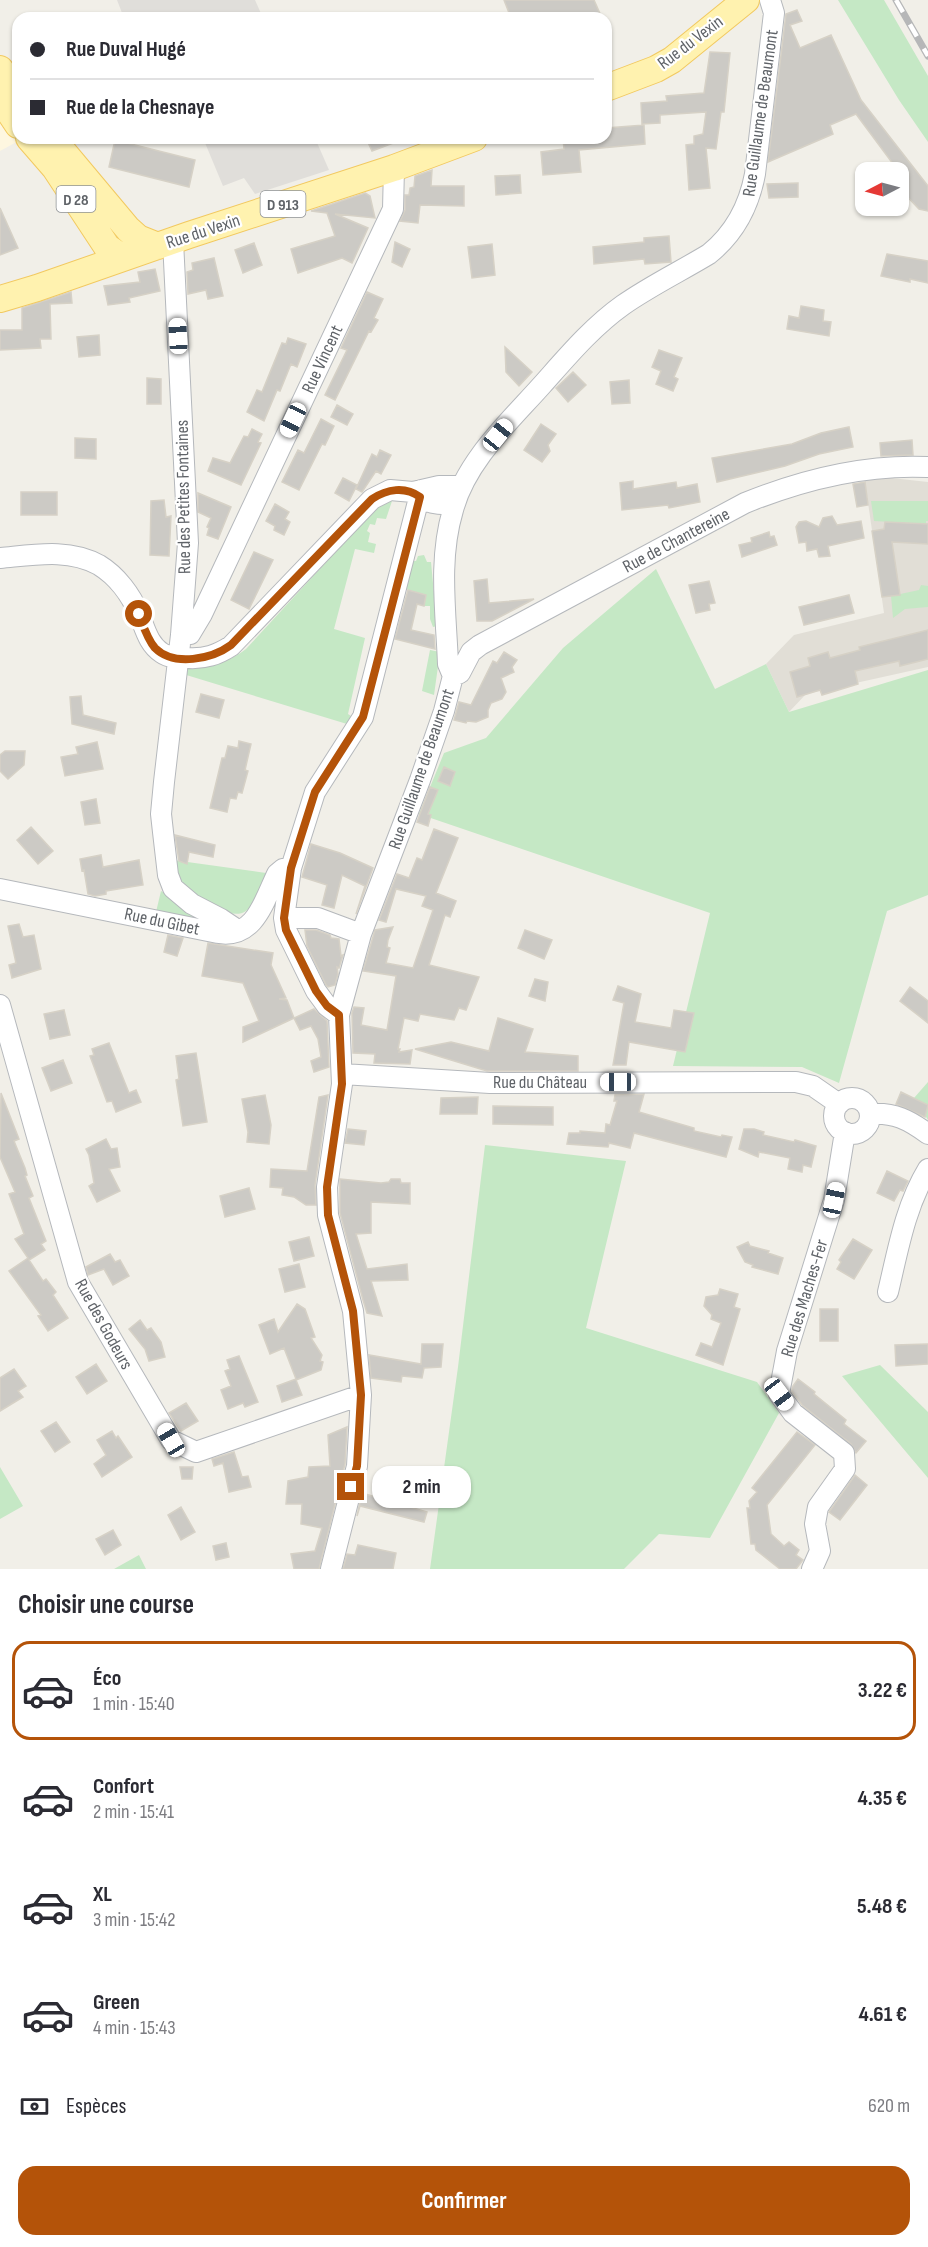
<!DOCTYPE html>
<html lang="fr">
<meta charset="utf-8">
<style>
body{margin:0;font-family:"Sofia Sans Condensed",sans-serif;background:#f7f7f7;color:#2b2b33;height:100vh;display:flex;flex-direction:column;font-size:22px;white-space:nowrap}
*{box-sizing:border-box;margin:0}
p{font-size:20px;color:#7c7c81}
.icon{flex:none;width:33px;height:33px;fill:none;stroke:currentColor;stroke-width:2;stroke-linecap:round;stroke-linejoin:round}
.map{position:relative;height:1569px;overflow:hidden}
.side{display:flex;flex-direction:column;background:#fff;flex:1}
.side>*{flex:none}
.guide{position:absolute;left:12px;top:12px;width:600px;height:132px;border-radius:18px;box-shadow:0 2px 4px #0004;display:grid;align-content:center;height:132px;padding:0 18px;background:#fff}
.needle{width:39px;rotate:264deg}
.buttons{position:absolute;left:855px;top:162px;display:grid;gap:12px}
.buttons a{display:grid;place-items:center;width:54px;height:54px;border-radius:12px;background:#fff;box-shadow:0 2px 4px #0004;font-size:30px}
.end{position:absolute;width:27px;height:27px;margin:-14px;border:8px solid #b45309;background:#fff;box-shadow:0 0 0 3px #fff}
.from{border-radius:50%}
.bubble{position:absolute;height:42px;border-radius:18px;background:#fff;box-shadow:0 2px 4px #0004;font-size:20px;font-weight:700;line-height:42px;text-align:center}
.car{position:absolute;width:18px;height:36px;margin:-18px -9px;border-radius:8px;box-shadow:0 0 4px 2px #0007;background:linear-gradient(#fff 24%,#345 0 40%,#fff 0 76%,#345 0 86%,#fff 0)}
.guide b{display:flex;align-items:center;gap:21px;height:57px;font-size:22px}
.guide b+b{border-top:2px solid #e1e1e2}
.guide i{width:15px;height:15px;background:#2b2b33}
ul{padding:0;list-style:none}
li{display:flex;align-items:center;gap:18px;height:99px;margin:0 12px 9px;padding:0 6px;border:3px solid transparent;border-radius:18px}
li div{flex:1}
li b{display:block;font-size:22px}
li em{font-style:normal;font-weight:700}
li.on{border-color:#b45309}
li>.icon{width:54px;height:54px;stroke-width:1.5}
h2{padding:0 18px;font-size:27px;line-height:72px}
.pay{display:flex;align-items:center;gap:15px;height:66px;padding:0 18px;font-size:22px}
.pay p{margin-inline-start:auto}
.cta{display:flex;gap:12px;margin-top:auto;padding:12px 18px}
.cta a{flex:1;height:69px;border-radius:18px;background:#b45309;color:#fff;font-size:24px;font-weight:700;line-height:69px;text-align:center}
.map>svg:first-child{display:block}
</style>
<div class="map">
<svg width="928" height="1569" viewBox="0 0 928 1569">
<rect width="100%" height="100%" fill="#f1efe8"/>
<path fill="#fef7e0" d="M0,78L24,138L0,151Z"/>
<path fill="#e0deda" d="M117,0H255L263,18H124Z
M203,138H315L329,170L255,194L244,178L223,186Z"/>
<path fill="#e1ded6" d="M864,475L928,482V667L806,694L789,712L766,664L794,635L884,613Z"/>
<path fill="#c5e8c5" d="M838,0H884L928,76V142L899,100Z
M392,501L386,519L377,518L375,525L370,524L367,531L370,533L368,542L376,544L374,553L355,549L334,629L365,638L348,714L351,716L347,724L183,674L184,670L189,668C211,666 228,663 246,649L378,506Z
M871,501H928V521H926V524L874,521Z
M424,555L427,562H431L437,626L433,627L430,619V606H424L426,595L405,589L412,561H416L418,556Z
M656,569L715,689L766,664L789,712L928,670V895L887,911L839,1083L802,1067L673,1066L710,913L419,814L444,753L486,738L563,648Z
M921,585L928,586V607L905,609L893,618L891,596L919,590Z
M430,650L440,652L434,695L422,691Z
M173,860L266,873C261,884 256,903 246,911C231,922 193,898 182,887C176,881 175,868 173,860Z
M161,891L211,923L156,912Z
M928,1082V1120L914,1098Z
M485,1145L626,1161L586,1328L757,1382L779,1413L710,1538L659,1534L624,1569H430L458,1367Z
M880,1365L928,1412V1478L842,1376Z
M0,1467L23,1506L0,1519Z
M139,1555L146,1569H114Z"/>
<path fill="#cccac5" stroke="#d6d1c6" stroke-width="1.5" d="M504,0H594L602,18H511Z
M797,10L802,21L790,25L800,48L831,35L861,100L928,186V211L919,209L898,187V184L905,180L856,114L830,125L833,134L768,162L786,14Z
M710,52L730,53L724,112H721L716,149L706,148L710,188L689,190L686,145L694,144V136L703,134L706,112L660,115V123L642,124L641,103L667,101L666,96L704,93Z
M644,125L645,144L579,150L581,172L543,175L541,152L564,149L563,138H606V128Z
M366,138H404V139L372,151Z
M115,140L195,160L189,187L109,167Z
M432,170L431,186H464V206L420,205L418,223L400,221L405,210V195H409L410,188L414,187L415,176Z
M520,175L521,193L496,195L495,176Z
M798,183V197L769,198L767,184Z
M365,193L370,196L375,218L335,214L368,228L352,263L342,258L298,273L291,249L335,236L327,213L311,211Z
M0,208L18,248L0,255Z
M669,236L671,262L645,264L644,259L594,264L593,247L644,242V238Z
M395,242L410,249L402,267L392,262Z
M254,243L262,265L243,273L235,250Z
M492,244L495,275L472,278L468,247Z
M887,254L928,261V283L910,279V282L881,276Z
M214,258L223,296L208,299L206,290L188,294L187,272L193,270L192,263Z
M155,269L160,291L129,298L130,302L108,305L104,286L140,282L138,272Z
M71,292L72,303L50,304L51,339H40L41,348L0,350V330H22V308Z
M367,292L383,299L374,318L378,320L371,332L369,331L335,400L325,395L347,350L341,348Z
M801,306L824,310L823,321L831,322L829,336L787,329L789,316L799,318Z
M99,335L100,355L79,357L77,337Z
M288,338L306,344L297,367L291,364L280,391L277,390L264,421L247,412L257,390L262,392L282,343L286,344Z
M505,347L532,372L519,386L506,372Z
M659,350L682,358L674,377L678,379L673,391L656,384L661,371L652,367Z
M573,372L586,385L568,402L556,388Z
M147,378L161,379V404H147Z
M629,380L630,403L612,404L610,382Z
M337,405L353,414L347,425L331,417Z
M321,419L334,426L325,445L322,444L299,490L282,482L298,450L304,453Z
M541,424L556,434L548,445L550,451L542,462L524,450Z
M849,427L853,447L819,454L785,466L717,482L712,458L792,444L821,433Z
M252,429L262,434L258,442L261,443L241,485L208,471L213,458L230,463L244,436L248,437Z
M75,438L96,439V459L75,458Z
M912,440L913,455L881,456L880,443Z
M380,450L391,455L381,474L376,471L362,492L356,489L372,454L377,457Z
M343,478L357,485L349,501L335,493Z
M633,481V489L676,482L677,488L697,484L700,502L669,508L668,505L622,510L620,483Z
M865,482L868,505L857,507L853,484Z
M21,492H57V515H21Z
M198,493L231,507L218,539L207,535L209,528L207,527L211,518L198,512Z
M164,500L166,517L171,516L169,556L150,555L151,501Z
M275,504L289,512L285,519L290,522L284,535L274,530L275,526L266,521Z
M832,516L837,525L861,521L864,538L828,546L830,556L819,557L817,549L807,551L806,542L799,543L796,527L799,522L806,521L819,527L823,518Z
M885,522L928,524V544L892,542L900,595L882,597L872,531L884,529Z
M769,532L770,537L774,536L777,545L742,557L739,545L752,542L751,538Z
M254,552L273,560L249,609L231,600Z
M487,579L489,603L534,599L492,621H477L474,581Z
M709,581L715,603L709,604L710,610L696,613L689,585Z
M408,590L426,595L424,606L417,604L411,630L434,635L435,649L395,639Z
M849,595L854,613L804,625L799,607Z
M928,630V659L900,666L899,661L855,671L858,684L822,695L820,690L797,697L790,672L810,666L808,658L828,652L830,658L860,650L859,647Z
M504,652L517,660L512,667L514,672L501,678L506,692L502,699L491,703L488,710V717L476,722L467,721L466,723L454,720L459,702L471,705L493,661L497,663Z
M201,694L224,700L219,718L196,712Z
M81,696L83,715L116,723L114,734L72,724L70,697Z
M239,741L251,744L245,770L248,771L242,793L238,792L236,799L230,798L227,812L210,808L222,758H225L228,746L238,748Z
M97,742L103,769L65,776L61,757L78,754L76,747Z
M5,751H25L24,765L8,779L0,771V755Z
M444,767L455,772L450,786L438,781Z
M430,787L438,790L428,814L431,815L428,826L417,822Z
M96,799L100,823L85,825L81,802Z
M31,827L53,851L38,864L17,840Z
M434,829L458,838L436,893L456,901L450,917L445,915L429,965L479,977L466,1010L459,1008L454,1020L420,1014L418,1021L404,1018L398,1049H400L399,1052L412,1050L410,1064L374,1063L375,1054L353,1053L352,1013L354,1007L364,1008L361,1025L387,1030L396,976L363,971L375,930L393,927L388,940L387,947L390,948L386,963L413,968L433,910L422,906L426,896L396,889L386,922L379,920L397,874L409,878L417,858L422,860Z
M175,835L215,845L213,857L189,852L187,864L179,861Z
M311,844L340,853L373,868L356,914L365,886L342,875L334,908L322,905L327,885L302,877Z
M101,855L103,867L139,860L143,885L106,891V894L95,896L88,894L84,870L82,871L80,859Z
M19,924L23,937L34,935L41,969L12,978L9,965L16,963L8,926Z
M305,930H316L330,935L331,938L339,939L341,956L343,955L339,968L337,967L338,974L335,985L328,987L326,985L307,946Z
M525,930L552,940L544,959L518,948Z
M168,935L183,938L177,956L164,952Z
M208,943L273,953L271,965L286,998L279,999L287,1000L294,1018L243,1042V1027L259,1021L243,983L202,976Z
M535,979L548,982L545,1001L529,996Z
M618,986L641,994L635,1022L671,1028L674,1010L694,1013L685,1052L629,1042L626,1065H613L624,1003L613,1000Z
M910,987L928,1001V1023L900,1001Z
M314,1009L327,1021L329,1067L314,1072L311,1061L321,1057L318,1039L311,1026L300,1030L294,1018Z
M64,1010L70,1035L50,1039L44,1014Z
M498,1018L533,1029L525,1052L578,1056V1071H487L415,1049L451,1042L489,1051Z
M109,1043L129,1093L136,1090L141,1102L116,1112L112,1101L107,1102L90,1056L94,1055L92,1049Z
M196,1053L207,1122L183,1126L176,1080L179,1079L176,1056Z
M63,1060L72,1083L51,1091L42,1068Z
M901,1092L928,1105L925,1117L896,1104Z
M1,1093L19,1139L14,1141L25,1168L27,1175L25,1176L33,1196L29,1198L46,1241L41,1244L45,1250L29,1260L43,1281L46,1279L56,1292L53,1295L68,1318L48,1331L38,1316L41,1315L9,1271L28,1258L15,1239L24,1234L9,1194L15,1192L0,1157Z
M644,1094L639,1112L694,1128V1131L721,1137L722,1135L732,1137L726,1157L634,1133L630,1148L609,1143L608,1147L567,1144L569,1133H580V1131L605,1133L606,1124L610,1125L617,1101H614L615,1095Z
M265,1095L271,1125L269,1144L247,1142L248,1132L242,1099Z
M328,1095L315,1185L316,1205H306L294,1197L282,1195L283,1188L270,1187L271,1169L307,1171L319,1097Z
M478,1097L477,1114H440L441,1098Z
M493,1106L553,1107V1125L493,1124Z
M348,1129L366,1131L364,1145L345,1143Z
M744,1129H754L764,1132L763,1135L794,1142L795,1140L816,1146L811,1167L803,1165L802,1172L788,1169L790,1158L759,1152L758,1157L739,1149Z
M106,1139L111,1149L117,1148L120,1167L109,1169L120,1191L97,1202L89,1186L94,1183L89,1155L86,1149Z
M887,1171L908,1181L903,1191L900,1190L894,1201L877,1193Z
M340,1179L381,1183L389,1182L391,1179H400L401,1183H410V1204L371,1202V1233L356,1234L367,1269L407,1264L408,1280L371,1281L382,1316L367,1313L363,1300L340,1213Z
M249,1188L255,1209L225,1217L220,1196Z
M309,1237L314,1256L294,1261L289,1242Z
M853,1239L872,1250L854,1279L837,1269L841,1262L839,1260Z
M748,1242L750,1246L769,1251L768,1253L783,1258L778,1274L752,1267L753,1265L745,1262L737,1247Z
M110,1254L115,1262L120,1260L129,1276L113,1285L104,1269L88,1275L86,1267Z
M299,1264L305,1287L285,1292L279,1269Z
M720,1289L738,1294L734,1307L740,1309L723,1365L696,1355L701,1343L712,1347L721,1323L711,1319L712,1315L704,1306L706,1297L718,1295Z
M297,1304L305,1309L315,1337L311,1338L322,1355L320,1361L323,1362L321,1370L296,1380L302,1395L282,1402L277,1386L296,1379L284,1348L270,1354L259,1325L274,1319L278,1332Z
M820,1309H838V1341H820Z
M140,1320L147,1330L151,1328L161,1342L165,1357L149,1361L145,1349L129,1329Z
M422,1344H443L441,1367L424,1368L422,1378L402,1376L401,1382L371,1378L369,1355L421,1364Z
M928,1344V1364L896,1366L895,1345Z
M239,1356L258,1402L245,1407L243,1403L228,1409L221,1390L231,1386L225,1371L230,1369L227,1360Z
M96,1364L107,1381L87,1394L76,1377Z
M14,1369L26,1386L18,1391L23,1397L0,1411V1378Z
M798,1379L815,1392L814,1394L846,1420L844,1424L866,1441L856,1453L851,1444L802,1405L792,1391L793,1386Z
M186,1403L198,1421L181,1431L169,1413Z
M56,1422L70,1442L55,1452L41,1431Z
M347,1427L345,1464L319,1569H294L291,1554L315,1551L322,1528L301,1524L302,1504H286L288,1481L308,1477L309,1467L330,1466L328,1435Z
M112,1431L116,1438L118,1436L132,1457L102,1477L94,1464L106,1455L97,1440Z
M797,1432L815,1445L767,1505L771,1534L784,1546L789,1542L799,1550L796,1555L803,1560L796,1569H780L756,1550L755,1544H751L747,1508H750L749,1501L757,1492L752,1488Z
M234,1452L242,1477L248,1476L251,1487L229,1492L223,1463L214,1466L212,1459Z
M180,1467H193L192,1479H182Z
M855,1475L867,1485L840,1520L829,1512Z
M362,1493L427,1512L424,1522L360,1506L357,1516Z
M181,1507L195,1532L181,1540L168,1515Z
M113,1530L121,1545L105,1555L96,1539Z
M226,1543L229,1557L216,1560L213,1546Z
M358,1545L396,1553L393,1569H343L347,1554L355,1555Z"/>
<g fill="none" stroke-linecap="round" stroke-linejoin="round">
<g stroke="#b5b8bc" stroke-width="22">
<path id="minor" d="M173,241L188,543L181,635L164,782L161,814L163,832L168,875L173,888L192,904L221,919L239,931
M413,492C426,504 438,505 454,504
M0,558C33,555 69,548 99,565C117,576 131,595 139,614C145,628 148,644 162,653C169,658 179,658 188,658C205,659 217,655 231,646L372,499L390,490L413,492L439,486H461
M181,635L190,634L202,614L393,209L394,168
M453,676L460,673L471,652L480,645L745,503C804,479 864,464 928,467
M0,889L218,933C255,939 264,901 277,874L283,869L291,868
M284,918H318L361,934
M0,1005L78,1282L171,1440L196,1452L361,1395
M339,1015L327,1006L316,991L286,930L284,918L291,868L315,792L363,717L421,490
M342,1074L490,1083L796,1082L813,1086L839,1104
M834 1116a18 18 0 1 1 36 0a18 18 0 1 1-36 0Z
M870,1114C894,1112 909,1120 928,1134
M888,1292C898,1250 905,1207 928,1169
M331,1569L357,1466L361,1395L353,1311L328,1215L327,1187L342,1084L339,1015L361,934L420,780L444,711L453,676L448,664C446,612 438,560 453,510C466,461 509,422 542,385C567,357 592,327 623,305C650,286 681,271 709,254C735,233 749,206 755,174L774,13L770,0
M812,1569L820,1551L815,1524L818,1507L845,1469L844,1453L793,1413L779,1394L787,1351L834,1200L845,1132"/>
</g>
<g stroke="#f2c960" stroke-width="28">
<path id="major" d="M0,69L18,94
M606,88L656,69L672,60L746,0
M0,98L18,125
M29,138L55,168L107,247L123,258
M56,143L128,229L138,238L158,246
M0,299L37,288L189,235L394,168L474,138"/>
</g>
<use href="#minor" stroke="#fff" stroke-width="20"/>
<use href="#major" stroke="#fff2af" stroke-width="26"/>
<g stroke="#b6b7b8" stroke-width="7">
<path id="rail" d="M896,0L928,56"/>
</g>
<use href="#rail" stroke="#fff" stroke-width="4.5" stroke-dasharray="14" stroke-linecap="butt"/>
</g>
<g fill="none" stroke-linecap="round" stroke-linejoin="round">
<path stroke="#b45309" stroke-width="8" d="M139,614C143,625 147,639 155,648C174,667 212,659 231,645L372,499C387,489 405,486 420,497L363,717L315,792L291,868L284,918L286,930L316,991L327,1006L339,1015L342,1084L327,1187L328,1215L353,1311L361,1395L357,1466L351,1487"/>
</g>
<g text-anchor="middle" stroke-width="4.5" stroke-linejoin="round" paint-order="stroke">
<g fill="#fff" stroke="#8f9295" stroke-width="1.5">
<rect x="56.5" y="186" width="39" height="26" rx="4.5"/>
<rect x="260.5" y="191" width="45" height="26" rx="4.5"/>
</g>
<g font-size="16" font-weight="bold" fill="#5f6368">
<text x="76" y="205">D 28</text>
<text x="283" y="210">D 913</text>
</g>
<g font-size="18" fill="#5f6368" stroke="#fff">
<text transform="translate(690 42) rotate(-37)" y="6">Rue du Vexin</text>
<text transform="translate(760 113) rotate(-82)" y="6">Rue Guillaume de Beaumont</text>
<text transform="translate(203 231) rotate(-18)" y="6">Rue du Vexin</text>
<text transform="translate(322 359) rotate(-65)" y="6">Rue Vincent</text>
<text transform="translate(183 497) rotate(-91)" y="6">Rue des Petites Fontaines</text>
<text transform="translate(676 540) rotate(-28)" y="6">Rue de Chantereine</text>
<text transform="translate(421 769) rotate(-71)" y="6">Rue Guillaume de Beaumont</text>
<text transform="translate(162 921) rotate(12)" y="6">Rue du Gibet</text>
<text x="540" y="1088">Rue du Château</text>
<text transform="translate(804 1298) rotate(-73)" y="6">Rue des Maches-Fer</text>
<text transform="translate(104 1324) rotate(61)" y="6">Rue des Godeurs</text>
</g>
</g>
</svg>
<div class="buttons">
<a><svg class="needle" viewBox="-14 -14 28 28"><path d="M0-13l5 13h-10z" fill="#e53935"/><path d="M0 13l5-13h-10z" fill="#7c7c81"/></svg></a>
</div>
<i class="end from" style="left:139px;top:614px"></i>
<i class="end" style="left:351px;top:1487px"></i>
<div class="bubble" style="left:372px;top:1466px;width:99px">2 min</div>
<i class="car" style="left:178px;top:336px;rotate:357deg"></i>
<i class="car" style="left:293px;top:420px;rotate:205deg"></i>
<i class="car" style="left:498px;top:435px;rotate:39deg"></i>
<i class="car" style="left:618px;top:1082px;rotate:270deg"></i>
<i class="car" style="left:834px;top:1200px;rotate:12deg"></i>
<i class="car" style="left:779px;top:1394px;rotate:143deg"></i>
<i class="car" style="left:171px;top:1440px;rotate:330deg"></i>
<div class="guide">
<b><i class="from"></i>Rue Duval Hugé</b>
<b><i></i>Rue de la Chesnaye</b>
</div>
</div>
<section class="side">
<h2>Choisir une course</h2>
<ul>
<li class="on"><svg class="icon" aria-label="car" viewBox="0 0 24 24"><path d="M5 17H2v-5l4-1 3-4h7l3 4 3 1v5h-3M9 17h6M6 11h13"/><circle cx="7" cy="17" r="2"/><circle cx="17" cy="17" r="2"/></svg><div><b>Éco</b><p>1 min · 15:40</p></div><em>3.22 €</em></li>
<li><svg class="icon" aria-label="car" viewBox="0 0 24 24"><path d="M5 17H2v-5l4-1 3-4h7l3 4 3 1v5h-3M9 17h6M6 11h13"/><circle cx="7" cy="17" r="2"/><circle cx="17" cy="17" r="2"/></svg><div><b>Confort</b><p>2 min · 15:41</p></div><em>4.35 €</em></li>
<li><svg class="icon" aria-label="car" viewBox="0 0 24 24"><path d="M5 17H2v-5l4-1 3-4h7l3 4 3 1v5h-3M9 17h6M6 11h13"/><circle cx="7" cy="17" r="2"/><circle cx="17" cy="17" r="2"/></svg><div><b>XL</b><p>3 min · 15:42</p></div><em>5.48 €</em></li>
<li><svg class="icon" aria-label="car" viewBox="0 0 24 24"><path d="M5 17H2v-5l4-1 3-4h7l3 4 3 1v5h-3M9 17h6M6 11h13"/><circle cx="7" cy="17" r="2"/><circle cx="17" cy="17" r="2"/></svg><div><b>Green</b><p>4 min · 15:43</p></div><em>4.61 €</em></li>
</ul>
<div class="pay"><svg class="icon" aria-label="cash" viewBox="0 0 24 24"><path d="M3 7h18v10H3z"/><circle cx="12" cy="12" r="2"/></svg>Espèces<p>620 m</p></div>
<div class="cta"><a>Confirmer</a></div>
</section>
